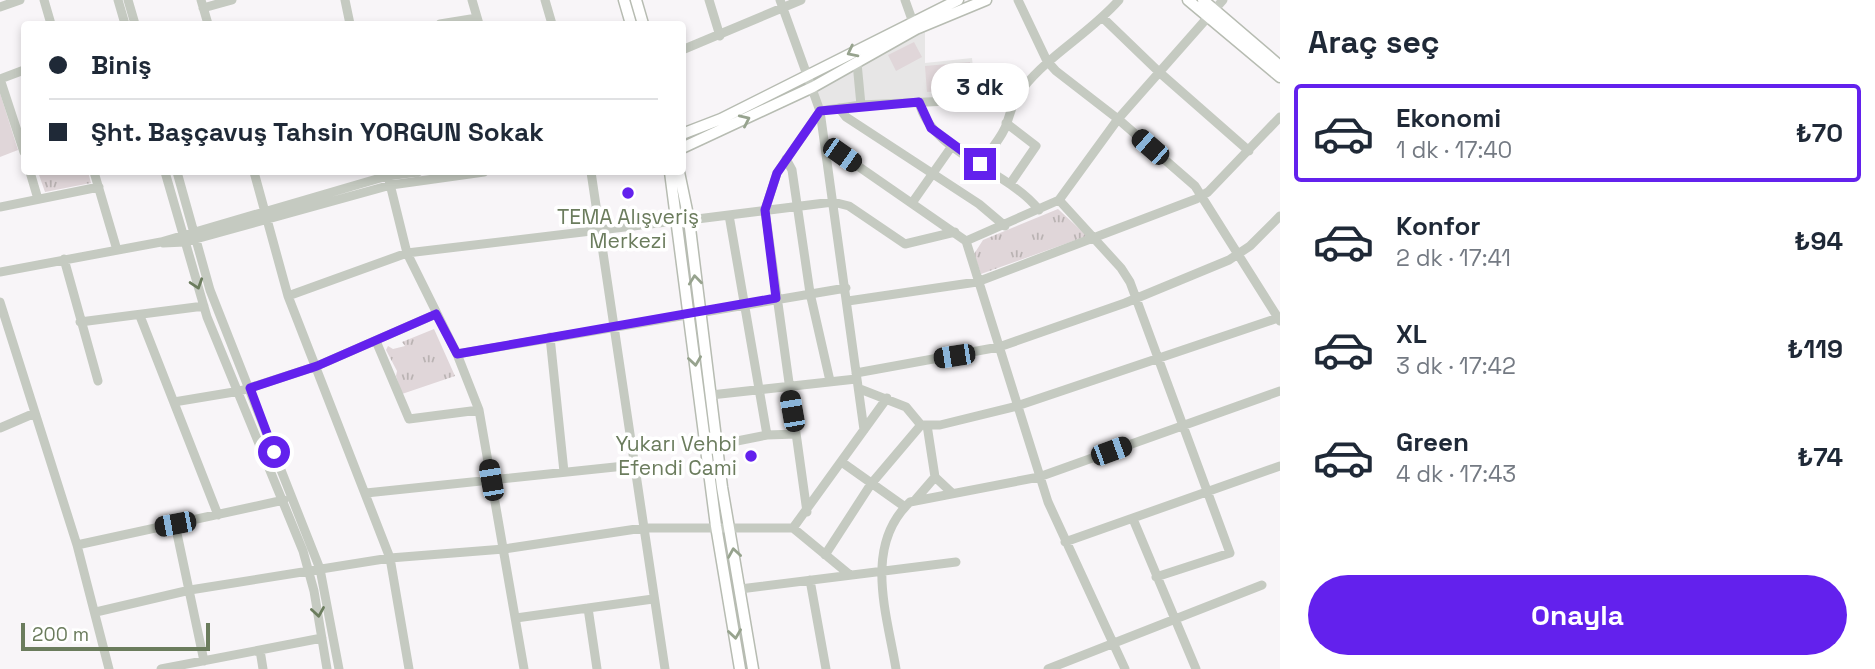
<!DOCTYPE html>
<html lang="tr">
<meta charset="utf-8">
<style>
body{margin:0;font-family:"Space Grotesk",sans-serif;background:#f6f6f7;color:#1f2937;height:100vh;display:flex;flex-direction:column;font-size:26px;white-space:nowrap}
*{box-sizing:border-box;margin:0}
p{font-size:23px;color:#747a83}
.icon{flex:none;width:38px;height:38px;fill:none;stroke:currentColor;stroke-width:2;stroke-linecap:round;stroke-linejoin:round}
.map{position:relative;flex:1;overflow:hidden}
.panel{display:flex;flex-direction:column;background:#fff;width:595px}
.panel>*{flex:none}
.hud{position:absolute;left:21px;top:21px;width:665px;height:154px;border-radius:7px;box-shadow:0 4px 10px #0003;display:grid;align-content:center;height:154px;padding:0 28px;background:#fff}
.scale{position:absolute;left:21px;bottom:18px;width:189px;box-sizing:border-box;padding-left:7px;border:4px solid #6b7c5d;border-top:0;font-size:19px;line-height:24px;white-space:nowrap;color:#6b7c5d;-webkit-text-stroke:5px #fff;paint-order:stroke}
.end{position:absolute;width:32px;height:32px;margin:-16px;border:9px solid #6321ed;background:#fff;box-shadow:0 0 0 4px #fff}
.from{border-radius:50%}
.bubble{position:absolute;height:49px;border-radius:24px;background:#fff;box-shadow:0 4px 10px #0003;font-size:23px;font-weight:600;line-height:49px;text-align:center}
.car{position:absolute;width:21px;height:42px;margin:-21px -10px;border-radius:9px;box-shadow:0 0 5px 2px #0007;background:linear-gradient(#222 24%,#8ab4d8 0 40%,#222 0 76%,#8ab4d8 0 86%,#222 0)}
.hud b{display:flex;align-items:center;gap:24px;height:66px;font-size:26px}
.hud b+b{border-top:2px solid #e0e1e3}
.hud i{width:18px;height:18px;background:#1f2937}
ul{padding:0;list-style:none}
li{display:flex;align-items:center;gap:21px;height:98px;margin:0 14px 10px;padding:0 14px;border:4px solid transparent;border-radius:7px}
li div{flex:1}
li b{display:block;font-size:26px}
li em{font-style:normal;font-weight:600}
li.on{border-color:#6321ed}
li>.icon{width:63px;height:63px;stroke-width:1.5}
h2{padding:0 28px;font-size:32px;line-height:84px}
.cta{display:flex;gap:14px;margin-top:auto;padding:14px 28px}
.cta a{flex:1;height:80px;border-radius:42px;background:#6321ed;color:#fff;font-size:28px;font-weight:600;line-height:80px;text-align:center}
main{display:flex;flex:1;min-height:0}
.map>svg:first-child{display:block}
</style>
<main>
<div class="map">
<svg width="1280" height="669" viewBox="0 0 1280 669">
<defs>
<pattern id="park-tufts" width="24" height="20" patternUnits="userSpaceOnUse" patternTransform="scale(1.75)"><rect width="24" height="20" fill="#e0d6d9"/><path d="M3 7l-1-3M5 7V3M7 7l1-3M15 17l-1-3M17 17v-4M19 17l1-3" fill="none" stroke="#bab3b3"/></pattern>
</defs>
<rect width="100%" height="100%" fill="#f8f5f8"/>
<path fill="#e7e6e6" d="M925,25V63L972,58L976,98L820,111L813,87Z"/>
<path fill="#e0d6d9" d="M914,42L922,57L896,71L888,55Z
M970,62L972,89L927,92L925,66Z
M0,93L18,150L0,157Z"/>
<path fill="url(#park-tufts)" d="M38,172H88L91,183L45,192Z
M1058,209L1087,236L981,274L974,254L983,240Z
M434,329L455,376L402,394L396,376L397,371L386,350L388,346L393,349L405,346L402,342Z"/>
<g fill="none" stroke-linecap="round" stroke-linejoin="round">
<g stroke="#b7bcb2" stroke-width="13">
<path id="major" d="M624,0L631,24
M636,0L643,24
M1188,0L1280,77
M1203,0L1280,66
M682,134L721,119L958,0
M682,148L813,87L916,29L986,0
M670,172L716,526L740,669
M679,172L689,220L722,487L753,669"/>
</g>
<path stroke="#c5cac1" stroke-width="9" d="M44,0L51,24
M118,0L125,24
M128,0L135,24
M201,0L208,24
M345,0L350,24
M472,0L479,24
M545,0L552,24
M709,0L720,36
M780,0L820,111L864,430
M905,0L915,28
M1018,0L1047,61L1056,71L1118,119L1195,186L1280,321
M0,7L20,0
M203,8L232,0
M1103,18L1159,72L1249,151
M440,24L477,18
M682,50L801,0
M857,63L861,105
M0,79L24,152
M0,79L24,70
M919,102C931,153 1008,170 1039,210
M839,108L846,117L979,204L1005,226
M1006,123L1036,146L1010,184
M827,150L842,155L966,241
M786,159L792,170L810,293L830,381
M980,164C989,152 999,141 1005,128C1011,113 1012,101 1023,88C1050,54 1090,33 1119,0
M30,172L38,199
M94,172L117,250
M165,172L207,317L303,551L314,591L327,669
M177,172L210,290L320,569L339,669
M254,172L288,296L390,558L409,669
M387,172L407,253L457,354L479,410L524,669
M591,172L665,669
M1059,200L1121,268L1130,282L1230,553L1156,577
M912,203L952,146
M0,207L99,187
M729,215L767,435
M689,220L833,202L849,206L905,244L955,232
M966,241L1048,502L1125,669
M966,241L1059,200L1118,119L1223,0
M163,243L185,242L391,185L484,172
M64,259L98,381
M0,272L161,242L387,176L418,172
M288,296L407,253L675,221
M848,301L977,282L1196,199L1208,192L1280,117
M0,302L77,545L109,669
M140,316L218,515
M80,322L204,306
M550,337L564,472
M376,341L409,419L479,410
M457,354L846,288
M856,373L999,347L1125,303L1229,260L1250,246L1280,216
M860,389L906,407L921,425H940L1017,406L1278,318
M711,395L856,379
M174,402L240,391L317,366L436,314
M927,425L935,477
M0,428L35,413
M717,445L767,435L796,434
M843,463L905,507
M366,493L634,465
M916,499L935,477L951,492
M807,512L765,210L777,173L820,111L861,105L1015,98
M1133,519L1196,669
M175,524L204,661
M793,528L850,575
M1065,542L1280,466
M77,545L284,500
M825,555L871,484L921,425
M810,580L826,669
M740,589L956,562
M588,608L597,669
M96,612L190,590L390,558L504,549L643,528H793L887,398
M516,618L653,599
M260,650L263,669
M161,669L322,638
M896,669C887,614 863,546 910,502L1039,477L1280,391
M1048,669L1262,585"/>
<use href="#major" stroke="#fff" stroke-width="10"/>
</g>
<defs><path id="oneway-chevron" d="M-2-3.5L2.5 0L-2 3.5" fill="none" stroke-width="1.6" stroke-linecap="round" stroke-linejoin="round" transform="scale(1.75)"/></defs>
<g stroke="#97a38e">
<use href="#oneway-chevron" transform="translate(852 52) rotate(153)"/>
<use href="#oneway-chevron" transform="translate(745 120) rotate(-25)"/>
<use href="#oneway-chevron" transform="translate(695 280) rotate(-96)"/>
<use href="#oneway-chevron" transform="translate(695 361) rotate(82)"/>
<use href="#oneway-chevron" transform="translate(734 553) rotate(-99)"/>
<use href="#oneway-chevron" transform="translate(735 634) rotate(82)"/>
</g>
<g stroke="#6b7c5d">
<use href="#oneway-chevron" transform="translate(197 284) rotate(72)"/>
<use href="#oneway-chevron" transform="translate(318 612) rotate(81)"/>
</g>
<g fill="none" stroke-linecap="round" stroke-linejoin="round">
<path stroke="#6321ed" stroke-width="9" d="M274,452L250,388L317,366L436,314L457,354L776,298L765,210L777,173L820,111L919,102L931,128L980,164"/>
</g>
<g fill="#6321ed" stroke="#fff" stroke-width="2.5">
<circle cx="628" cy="193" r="7"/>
<circle cx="751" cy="456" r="7"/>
</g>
<g text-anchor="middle" stroke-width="7" stroke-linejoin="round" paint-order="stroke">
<g font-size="21" fill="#6b7c5d" stroke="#fff">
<text x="628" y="224">TEMA Alışveriş<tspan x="628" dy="24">Merkezi</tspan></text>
<text x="737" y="451" text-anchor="end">Yukarı Vehbi<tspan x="737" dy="24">Efendi Cami</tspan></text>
</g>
</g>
</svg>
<div class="scale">200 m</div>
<i class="end from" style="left:274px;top:452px"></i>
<i class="end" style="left:980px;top:164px"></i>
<div class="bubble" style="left:931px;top:63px;width:98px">3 dk</div>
<i class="car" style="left:1150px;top:147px;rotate:311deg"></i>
<i class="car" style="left:842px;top:155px;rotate:125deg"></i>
<i class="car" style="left:954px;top:356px;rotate:261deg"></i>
<i class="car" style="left:792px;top:411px;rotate:350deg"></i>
<i class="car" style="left:1111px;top:451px;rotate:70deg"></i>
<i class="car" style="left:491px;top:480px;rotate:350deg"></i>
<i class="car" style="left:175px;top:524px;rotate:259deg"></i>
<div class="hud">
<b><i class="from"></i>Biniş</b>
<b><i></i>Şht. Başçavuş Tahsin YORGUN Sokak</b>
</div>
</div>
<section class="panel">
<h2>Araç seç</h2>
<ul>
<li class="on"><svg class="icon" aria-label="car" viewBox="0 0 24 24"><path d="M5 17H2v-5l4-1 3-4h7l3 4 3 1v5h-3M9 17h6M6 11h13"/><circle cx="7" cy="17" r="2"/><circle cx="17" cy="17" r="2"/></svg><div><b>Ekonomi</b><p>1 dk · 17:40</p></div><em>₺70</em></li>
<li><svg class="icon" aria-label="car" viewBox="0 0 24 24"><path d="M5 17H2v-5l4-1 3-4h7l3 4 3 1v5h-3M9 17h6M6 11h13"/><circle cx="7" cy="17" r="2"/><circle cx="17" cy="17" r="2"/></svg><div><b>Konfor</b><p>2 dk · 17:41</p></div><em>₺94</em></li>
<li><svg class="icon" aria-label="car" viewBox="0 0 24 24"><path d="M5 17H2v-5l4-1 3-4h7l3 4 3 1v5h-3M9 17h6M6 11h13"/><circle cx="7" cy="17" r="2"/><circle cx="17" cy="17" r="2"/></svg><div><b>XL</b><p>3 dk · 17:42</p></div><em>₺119</em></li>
<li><svg class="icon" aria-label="car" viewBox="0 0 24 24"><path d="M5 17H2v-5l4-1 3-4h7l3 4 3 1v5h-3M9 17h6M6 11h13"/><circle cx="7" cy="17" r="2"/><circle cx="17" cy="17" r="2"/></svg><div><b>Green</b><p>4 dk · 17:43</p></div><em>₺74</em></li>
</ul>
<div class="cta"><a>Onayla</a></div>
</section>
</main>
